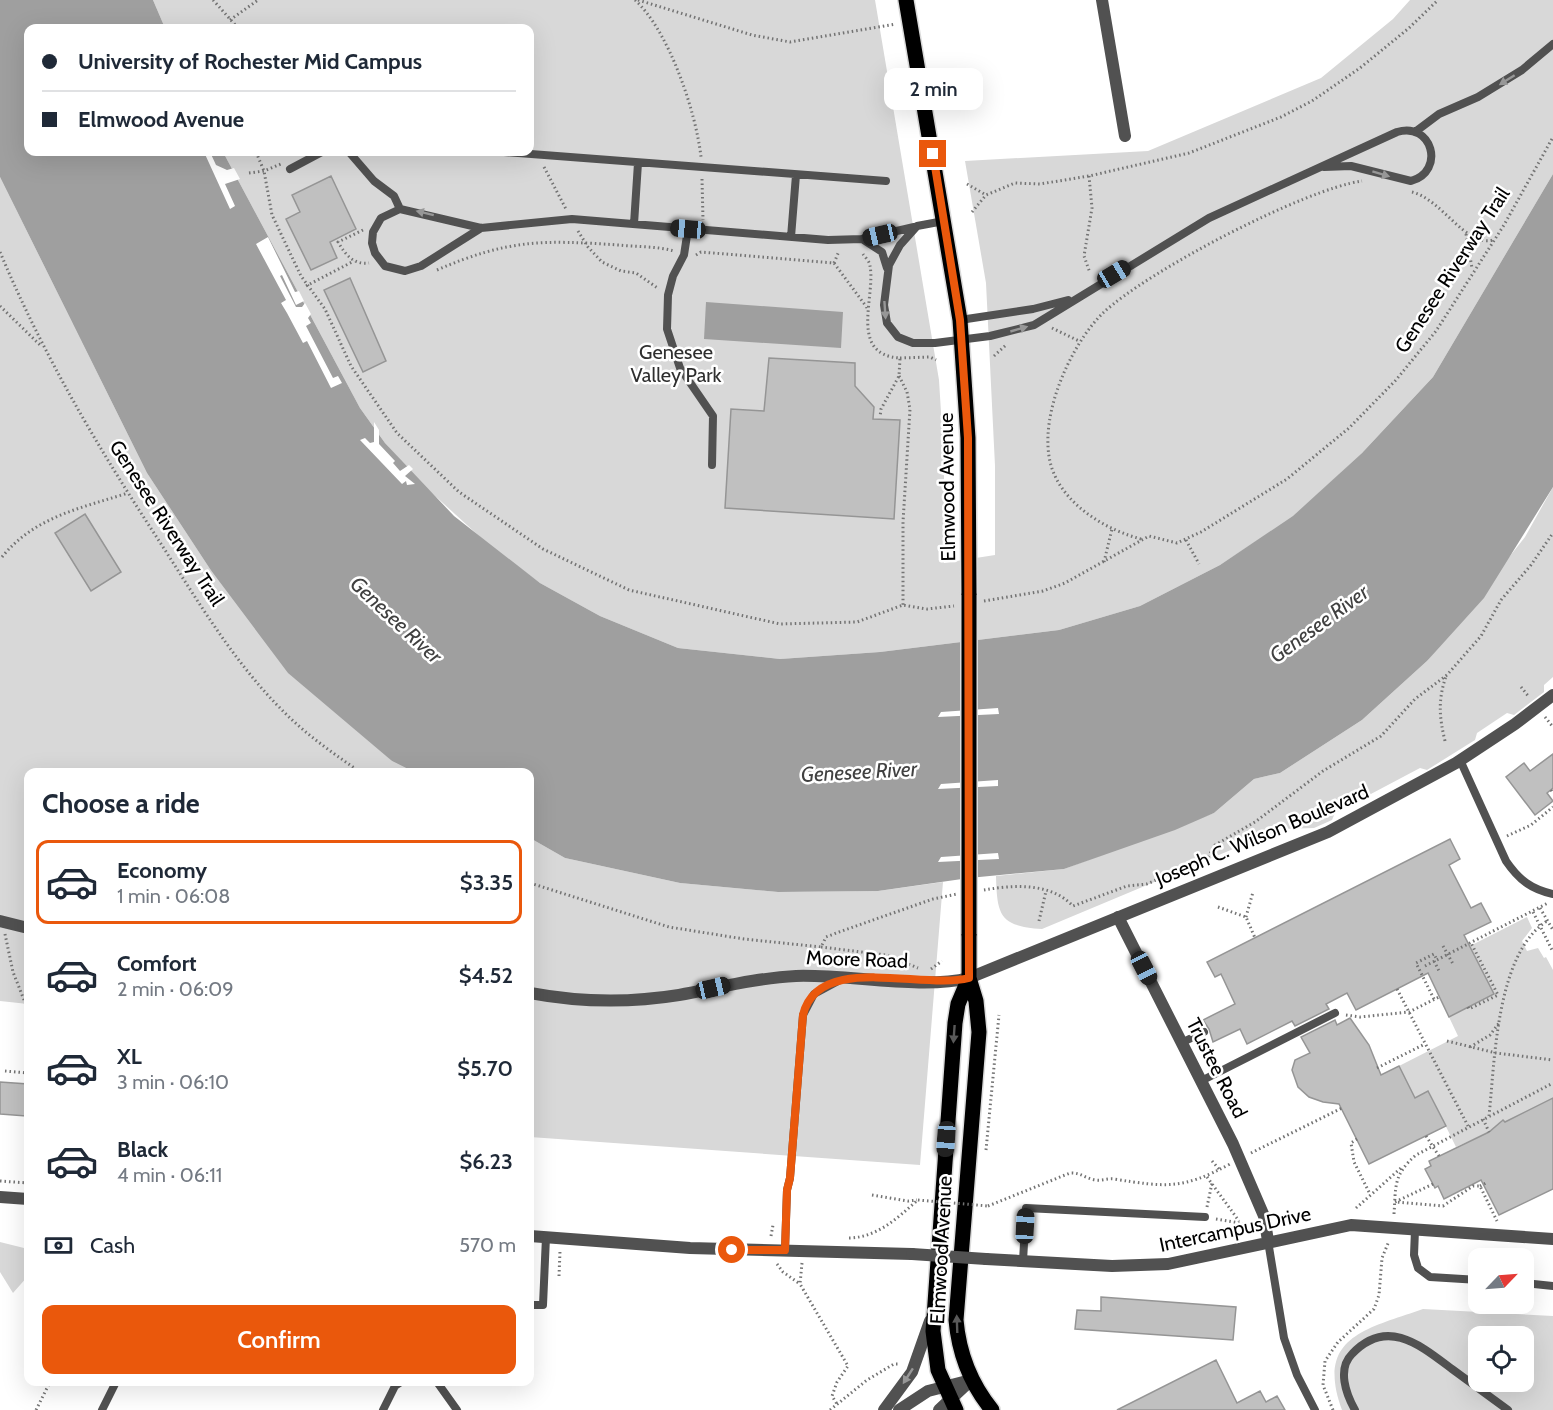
<!DOCTYPE html>
<meta charset="utf-8">
<style>
body{margin:0;font-family:Cabin,sans-serif;background:#f6f6f7;color:#1f2937;height:100vh;display:flex;flex-direction:column;font-size:22px;white-space:nowrap}
*{box-sizing:border-box;margin:0}
p{font-size:20px;color:#747a83}
.icon{flex:none;width:33px;height:33px;fill:none;stroke:currentColor;stroke-width:2;stroke-linecap:round;stroke-linejoin:round}
.map{position:relative;flex:1;overflow:hidden}
.side{position:absolute;left:24px;top:768px;width:510px;height:618px;display:flex;flex-direction:column;background:#fff;border-radius:12px;box-shadow:0 6px 24px #0002}
.side>*{flex:none}
.guide{position:absolute;left:24px;top:24px;width:510px;height:132px;border-radius:12px;box-shadow:0 6px 24px #0002;display:grid;align-content:center;height:132px;padding:0 18px;background:#fff}
.needle{width:39px;rotate:65deg}
.tools{position:absolute;left:1468px;top:1248px;display:grid;gap:12px}
.tools a{display:grid;place-items:center;width:66px;height:66px;border-radius:12px;background:#fff;box-shadow:0 6px 24px #0002;font-size:30px}
.end{position:absolute;width:27px;height:27px;margin:-14px;border:8px solid #ea580c;background:#fff;box-shadow:0 0 0 3px #fff}
.from{border-radius:50%}
.bubble{position:absolute;height:42px;border-radius:12px;background:#fff;box-shadow:0 6px 24px #0002;font-size:20px;font-weight:600;line-height:42px;text-align:center}
.car{position:absolute;width:18px;height:36px;margin:-18px -9px;border-radius:8px;box-shadow:0 0 4px 2px #0007;background:linear-gradient(#222 24%,#8ab4d8 0 40%,#222 0 76%,#8ab4d8 0 86%,#222 0)}
.guide b{display:flex;align-items:center;gap:21px;height:57px;font-size:22px}
.guide b+b{border-top:2px solid #e0e1e3}
.guide i{width:15px;height:15px;background:#1f2937}
ul{padding:0;list-style:none}
li{display:flex;align-items:center;gap:18px;height:84px;margin:0 12px 9px;padding:0 6px;border:3px solid transparent;border-radius:12px}
li div{flex:1}
li b{display:block;font-size:22px}
li em{font-style:normal;font-weight:600}
li.on{border-color:#ea580c}
li>.icon{width:54px;height:54px;stroke-width:1.5}
h2{padding:0 18px;font-size:27px;line-height:72px}
.pay{display:flex;align-items:center;gap:15px;height:66px;padding:0 18px;font-size:22px}
.pay p{margin-inline-start:auto}
.primary-button{display:flex;gap:12px;margin-top:auto;padding:12px 18px}
.primary-button a{flex:1;height:69px;border-radius:12px;background:#ea580c;color:#fff;font-size:24px;font-weight:600;line-height:69px;text-align:center}
.map>svg:first-child{display:block}
</style>
<div class="map">
<svg width="1553" height="1410" viewBox="0 0 1553 1410">
<rect width="100%" height="100%" fill="#fff"/>
<path fill="#d8d8d8" fill-rule="evenodd" d="M153,0H875L939,380L944,461V563L995,555V466L986,283L965,161L1148,151L1321,78L1393,19L1410,0H1553V174L1433,377L1362,453L1293,517L1220,565L1140,606L1059,630L880,652L780,659L678,648L600,616L540,583L490,546L421,483L385,443L360,408L223,152H530V28H165Z
M0,177L147,473L210,569L392,761L414,772H28V1004L0,1001Z
M1553,487V677L1544,685V692L1514,715L1507,713L1477,733L1475,740L1427,770L1420,768L1335,813L1332,820L1314,828L1281,829L1042,929C1000,926 997,916 996,876L1064,869L1214,813L1254,779L1280,773L1362,720L1427,661L1525,537Z
M530,838L565,858L680,883L778,892L878,891L943,882L920,1165L530,1137Z
M1527,917L1532,928L1522,941L1527,951L1538,948L1544,958L1546,957L1553,970V1098L1505,1122L1502,1120L1489,1132L1456,1147L1429,1092L1415,1098L1399,1066L1458,1036L1449,1017L1493,994L1470,946Z
M0,1242L28,1249V1276L13,1293L0,1272Z
M1423,1309L1553,1316V1410H1342C1315,1337 1366,1329 1423,1309ZM1479,1336H1524V1382H1479Z"/>
<path fill="#9f9f9f" fill-rule="evenodd" d="M0,0H153L165,28H28V152H223L360,408L385,443L454,516L540,583L600,616L678,648L780,659L880,652L1059,630L1140,606L1220,565L1293,516L1362,453L1433,377L1553,174V487L1484,598L1427,661L1362,720L1280,773L1254,779L1214,813L1175,830L1064,869L969,878L878,891L778,892L680,883L565,858L530,838V772H414L392,761L288,673L210,569L147,473L0,177ZM998,708L999,714L938,717L941,712ZM998,780V786L938,789L941,784ZM998,853L999,859L938,862L941,857Z
M706,302L843,312L841,348L704,339Z"/>
<path fill="#fff" d="M204,152H210L216,165L227,170L234,168L240,179L225,184L235,206L230,209Z
M268,237L295,292L299,291L304,301L296,305L282,275L280,276L296,307H302L305,303L311,314L308,318L311,323L306,326L333,378L338,376L342,383L331,388L307,341L303,343L287,313L281,303L286,300L256,244Z
M374,422L379,430V444L395,461L393,463L400,471L409,465L413,469L405,476L415,484L407,485L406,481L402,484L360,440L365,438L370,443L374,442Z"/>
<path fill="#c0c0c0" stroke="#959595" stroke-width="1.5" d="M331,176L356,229L330,242L337,258L311,270L286,219L300,212L292,195Z
M350,278L386,361L363,372L324,290Z
M769,358L855,363V386L874,407L873,419L900,420L894,519L725,508L731,409L764,411Z
M85,514L121,572L91,591L55,533Z
M1553,754V788L1547,793L1553,801L1535,815L1506,777L1524,763L1530,771Z
M1450,839L1460,859L1449,865L1471,908L1481,903L1491,922L1464,935L1494,994L1449,1017L1428,973L1356,1010L1347,993L1326,1004L1329,1009L1295,1026L1292,1021L1247,1044L1240,1029L1213,1042L1209,1029L1203,1020L1235,1004L1221,974L1215,977L1207,962Z
M1350,1018L1369,1045L1381,1075L1399,1066L1415,1098L1428,1091L1446,1126L1369,1164L1339,1104L1323,1102L1309,1097L1298,1087L1292,1070L1295,1060L1310,1053L1301,1037L1335,1020L1337,1025Z
M0,1082L28,1084L26,1116L0,1114Z
M1553,1098V1189L1499,1215L1481,1180L1444,1199L1438,1186L1435,1188L1425,1169L1431,1166L1429,1161L1489,1132L1503,1120L1505,1122Z
M1101,1297L1236,1307L1233,1340L1075,1329L1077,1310L1101,1311Z
M1216,1360L1237,1403L1260,1391L1266,1402L1277,1396L1285,1410H1117Z"/>
<g fill="none" stroke-linecap="round" stroke-linejoin="round">
<g stroke="#dbdbdb" stroke-width="18">
<path id="primary" d="M906,0L960,320L968,438L969,595
M969,934V978L976,1001L979,1032L956,1320C959,1354 970,1383 992,1410
M956,1410L938,1370L933,1331L955,1023L958,1004L969,978"/>
</g>
<path stroke="#737373" stroke-width="3" stroke-dasharray="1.5 3" stroke-linecap="butt" d="M213,0L238,28
M635,0C669,31 696,112 701,157
M638,0L752,35L790,42L896,24
M230,20L258,0
M256,152L264,171L272,215L301,276L325,309L351,366L397,433L459,492L543,549L629,590L780,624L857,622L903,605L927,609L954,606
M544,167L566,209
M249,173L264,171L281,164
M1089,176L1092,208L1084,256L1090,273
M702,179L703,220
M967,184L986,195L1015,183L1040,184L1089,176L1189,153L1281,117L1312,101L1360,68L1409,28L1438,0
M1412,192C1443,200 1465,247 1493,240
M972,212L986,195
M363,230L338,242C345,254 353,265 369,263
M578,231L588,247L602,262L621,271L636,273L659,289
M1466,234L1472,268
M0,252C41,350 94,441 152,530C192,591 230,658 282,710C305,734 333,753 360,772
M863,254C865,257 870,262 870,266C876,296 848,355 900,358L899,376L881,409L880,417
M696,255L701,252L834,263L868,309
M834,263L839,251
M437,270C509,239 542,240 619,245C636,247 657,246 674,251
M306,286L354,261
M0,306L40,345
M1052,328L1079,341
M994,356L1006,345
M900,358L930,357L936,360
M899,376L907,392L910,409L903,522V605
M1141,539C1107,530 1070,508 1055,476C1032,428 1069,346 1103,313C1146,272 1304,189 1362,181
M1186,540L1199,564
M2,557C34,517 81,508 128,493
M1104,562L1112,529
M984,601L1043,591L1065,583L1149,536L1177,543L1201,532L1287,479L1349,428L1396,380L1436,331L1504,225L1553,137
M1521,687L1529,697
M1545,717L1553,727
M1445,741C1439,716 1438,700 1446,676
M1551,790L1553,793
M1507,836L1531,825L1553,807
M530,883L669,927L744,939L821,947L826,937L839,932L933,899L957,894
M984,890C1013,885 1050,882 1073,906L1127,886L1147,884L1208,857L1215,845L1255,822L1323,771L1381,736L1415,699L1447,675L1481,636L1501,600L1531,565L1553,533
M1218,907L1246,917L1255,938
M1540,908L1553,930
M1533,912L1553,952
M1246,917L1253,892
M1039,921L1046,891
M5,934L13,972L28,1010
M821,947L886,955L918,968
M1434,961L1439,971
M1425,966L1548,903
M931,969L942,961
M1397,989L1468,1126
M1434,999L1416,963L1434,954L1437,960
M1468,1007L1469,1009L1498,995L1471,943
M1346,1015L1360,1017L1409,1012L1439,997
M1447,1041L1496,1053L1553,1060
M1470,1047L1490,1035L1499,1023
M1377,1068L1425,1044
M5,1071L28,1073
M1489,1116C1495,1060 1496,954 1547,921
M1483,1119L1489,1132
M1357,1139L1351,1143L1354,1162L1370,1194
M986,1150L999,1015
M1251,1153L1342,1108
M1212,1161L1219,1169
M1207,1177L1239,1221
M0,1181L28,1183
M1433,1184L1395,1202L1443,1206L1473,1186H1480L1497,1221
M1480,1186L1488,1182
M872,1195L908,1201L917,1200
M988,1206L1070,1173C1080,1172 1086,1179 1096,1180C1102,1181 1108,1178 1114,1179C1165,1187 1182,1190 1230,1164
M1207,1207L1212,1183
M1356,1208L1402,1167
M1394,1214C1396,1186 1393,1175 1416,1155L1553,1083
M1216,1219L1246,1224
M771,1236L773,1225
M849,1238C878,1237 896,1219 918,1200
M802,1263L800,1284L848,1366L837,1382L832,1396L837,1404
M777,1264L783,1272L800,1284
M559,1276L560,1251
M36,1410L50,1382
M830,1410L867,1380L894,1364H899
M1333,1410L1323,1385L1325,1361L1338,1342L1374,1309L1379,1295L1382,1258L1389,1241"/>
<path stroke="#515151" stroke-width="8" d="M1415,132L1439,114L1478,97L1522,70L1553,44
M349,152L374,181L394,196L400,209
M504,152L886,181
M290,169L322,152
M944,221L917,226L900,245L889,265L884,305L887,323L898,337L913,343H935L990,336L1034,325L1209,218L1397,132C1432,121 1446,171 1411,181L1351,166L1324,167
M634,224L638,163
M481,228L421,266L405,271L385,266L375,253L372,243L373,232L381,218L400,209L481,228L572,219L828,240L862,239
M688,229L684,255L673,276L668,295L667,329L680,368L713,416L712,465
M791,237L796,175
M887,268L882,252L862,239L914,227
M960,320L1033,309L1068,300
M1460,760L1506,861C1519,880 1531,889 1553,894
M1183,1042L1204,1032
M1203,1080L1335,1013
M1415,1230L1414,1255L1418,1268L1430,1277L1479,1280
M1268,1241L1284,1338L1297,1375L1315,1410
M785,1250L787,1190L790,1178L803,1015L814,994L840,980
M1023,1261L1026,1208L1205,1217
M1524,1283L1553,1286
M530,1305H543L546,1237
M437,1382L457,1410
M102,1410L116,1382
M383,1410L395,1386L401,1382
M1355,1410C1346,1394 1337,1369 1352,1354C1387,1317 1420,1345 1452,1369C1471,1383 1489,1396 1508,1410"/>
<path stroke="#515151" stroke-width="12" d="M1102,0L1125,136
M1118,917L1233,1144L1264,1216L1268,1241
M0,921L28,928
M530,993C578,1002 630,1003 679,995C718,988 756,978 796,976C848,974 921,990 969,978
M0,1197L28,1199
M530,1236L690,1248L912,1254
M986,1259L1112,1266L1168,1264L1351,1225L1553,1239"/>
<path stroke="#515151" stroke-width="12" d="M969,978L1328,832L1456,763L1515,724L1553,695
M884,1410L912,1372L930,1321
M899,1410L928,1391L971,1380
M939,1410L969,1382"/>
<use href="#primary" stroke="#000" stroke-width="15"/>
<g stroke="#dbdbdb" stroke-width="18" stroke-linecap="butt">
<path id="primary-bridge" d="M969,934V595"/>
</g>
<path stroke="#737373" stroke-width="3" stroke-dasharray="1.5 3" stroke-linecap="butt" d="M1443,946L1453,964
M1426,1136L1439,1156
M918,1200L988,1206"/>
<path stroke="#515151" stroke-width="12" d="M912,1254L986,1259"/>
<use href="#primary-bridge" stroke="#000" stroke-width="15"/>
</g>
<defs><path id="oneway-solid" d="M-6-.8H1V-3.2L6.5 0L1 3.2V.8H-6Z" transform="scale(1.5)"/></defs>
<g fill="#979797">
<use href="#oneway-solid" transform="translate(1507 80) rotate(148)"/>
<use href="#oneway-solid" transform="translate(1381 174) rotate(17)"/>
<use href="#oneway-solid" transform="translate(425 213) rotate(-166)"/>
<use href="#oneway-solid" transform="translate(885 310) rotate(86)"/>
<use href="#oneway-solid" transform="translate(1019 329) rotate(-16)"/>
<use href="#oneway-solid" transform="translate(908 1376) rotate(123)"/>
</g>
<g fill="#595959">
<use href="#oneway-solid" transform="translate(954 1034) rotate(94)"/>
<use href="#oneway-solid" transform="translate(957 1324) rotate(-92)"/>
</g>
<g fill="none" stroke-linecap="round" stroke-linejoin="round">
<path stroke="#ea580c" stroke-width="8" d="M732,1250H785L787,1190L790,1178L803,1015C818,952 923,990 969,978L968,438L960,320L933,154"/>
</g>
<g text-anchor="middle" stroke-width="5" stroke-linejoin="round" paint-order="stroke">
<g font-size="20" fill="#000" stroke="#fff">
<text transform="translate(1452 270) rotate(-57)" y="7">Genesee Riverway Trail</text>
<text transform="translate(947 487) rotate(-91)" y="7">Elmwood Avenue</text>
<text transform="translate(167 523) rotate(57)" y="7">Genesee Riverway Trail</text>
<text transform="translate(1262 835) rotate(-23)" y="7">Joseph C. Wilson Boulevard</text>
<text transform="translate(857 959) rotate(2)" y="7">Moore Road</text>
<text transform="translate(1217 1068) rotate(63)" y="7">Trustee Road</text>
<text transform="translate(1235 1229) rotate(-12)" y="7">Intercampus Drive</text>
<text transform="translate(941 1250) rotate(-87)" y="7">Elmwood Avenue</text>
</g>
<g font-size="20" fill="#2f2f2f" stroke="#fff">
<text x="676" y="359">Genesee<tspan x="676" dy="23">Valley Park</tspan></text>
</g>
<g font-size="21" font-style="italic" fill="#404040" stroke="#fff">
<text transform="translate(396 620) rotate(43)" y="7">Genesee River</text>
<text transform="translate(1319 624) rotate(-36)" y="7">Genesee River</text>
<text transform="translate(859 772) rotate(-3)" y="7">Genesee River</text>
</g>
</g>
</svg>
<div class="tools">
<a><svg class="needle" viewBox="-14 -14 28 28"><path d="M0-13l5 13h-10z" fill="#e53935"/><path d="M0 13l5-13h-10z" fill="#747a83"/></svg></a>
<a><svg class="icon" aria-label="locate" viewBox="0 0 24 24"><circle cx="12" cy="12" r="6"/><path d="M12 2v4M12 18v4M2 12h4M18 12h4"/></svg></a>
</div>
<i class="end from" style="left:732px;top:1250px"></i>
<i class="end" style="left:933px;top:154px"></i>
<div class="bubble" style="left:884px;top:68px;width:99px">2 min</div>
<i class="car" style="left:688px;top:229px;rotate:275deg"></i>
<i class="car" style="left:880px;top:235px;rotate:257deg"></i>
<i class="car" style="left:1114px;top:274px;rotate:59deg"></i>
<i class="car" style="left:1144px;top:968px;rotate:153deg"></i>
<i class="car" style="left:713px;top:988px;rotate:77deg"></i>
<i class="car" style="left:946px;top:1139px;rotate:184deg"></i>
<i class="car" style="left:1025px;top:1226px;rotate:3deg"></i>
<div class="guide">
<b><i class="from"></i>University of Rochester Mid Campus</b>
<b><i></i>Elmwood Avenue</b>
</div>
<section class="side">
<h2>Choose a ride</h2>
<ul>
<li class="on"><svg class="icon" aria-label="car" viewBox="0 0 24 24"><path d="M5 17H2v-5l4-1 3-4h7l3 4 3 1v5h-3M9 17h6M6 11h13"/><circle cx="7" cy="17" r="2"/><circle cx="17" cy="17" r="2"/></svg><div><b>Economy</b><p>1 min · 06:08</p></div><em>$3.35</em></li>
<li><svg class="icon" aria-label="car" viewBox="0 0 24 24"><path d="M5 17H2v-5l4-1 3-4h7l3 4 3 1v5h-3M9 17h6M6 11h13"/><circle cx="7" cy="17" r="2"/><circle cx="17" cy="17" r="2"/></svg><div><b>Comfort</b><p>2 min · 06:09</p></div><em>$4.52</em></li>
<li><svg class="icon" aria-label="car" viewBox="0 0 24 24"><path d="M5 17H2v-5l4-1 3-4h7l3 4 3 1v5h-3M9 17h6M6 11h13"/><circle cx="7" cy="17" r="2"/><circle cx="17" cy="17" r="2"/></svg><div><b>XL</b><p>3 min · 06:10</p></div><em>$5.70</em></li>
<li><svg class="icon" aria-label="car" viewBox="0 0 24 24"><path d="M5 17H2v-5l4-1 3-4h7l3 4 3 1v5h-3M9 17h6M6 11h13"/><circle cx="7" cy="17" r="2"/><circle cx="17" cy="17" r="2"/></svg><div><b>Black</b><p>4 min · 06:11</p></div><em>$6.23</em></li>
</ul>
<div class="pay"><svg class="icon" aria-label="cash" viewBox="0 0 24 24"><path d="M3 7h18v10H3z"/><circle cx="12" cy="12" r="2"/></svg>Cash<p>570 m</p></div>
<div class="primary-button"><a>Confirm</a></div>
</section>
</div>
